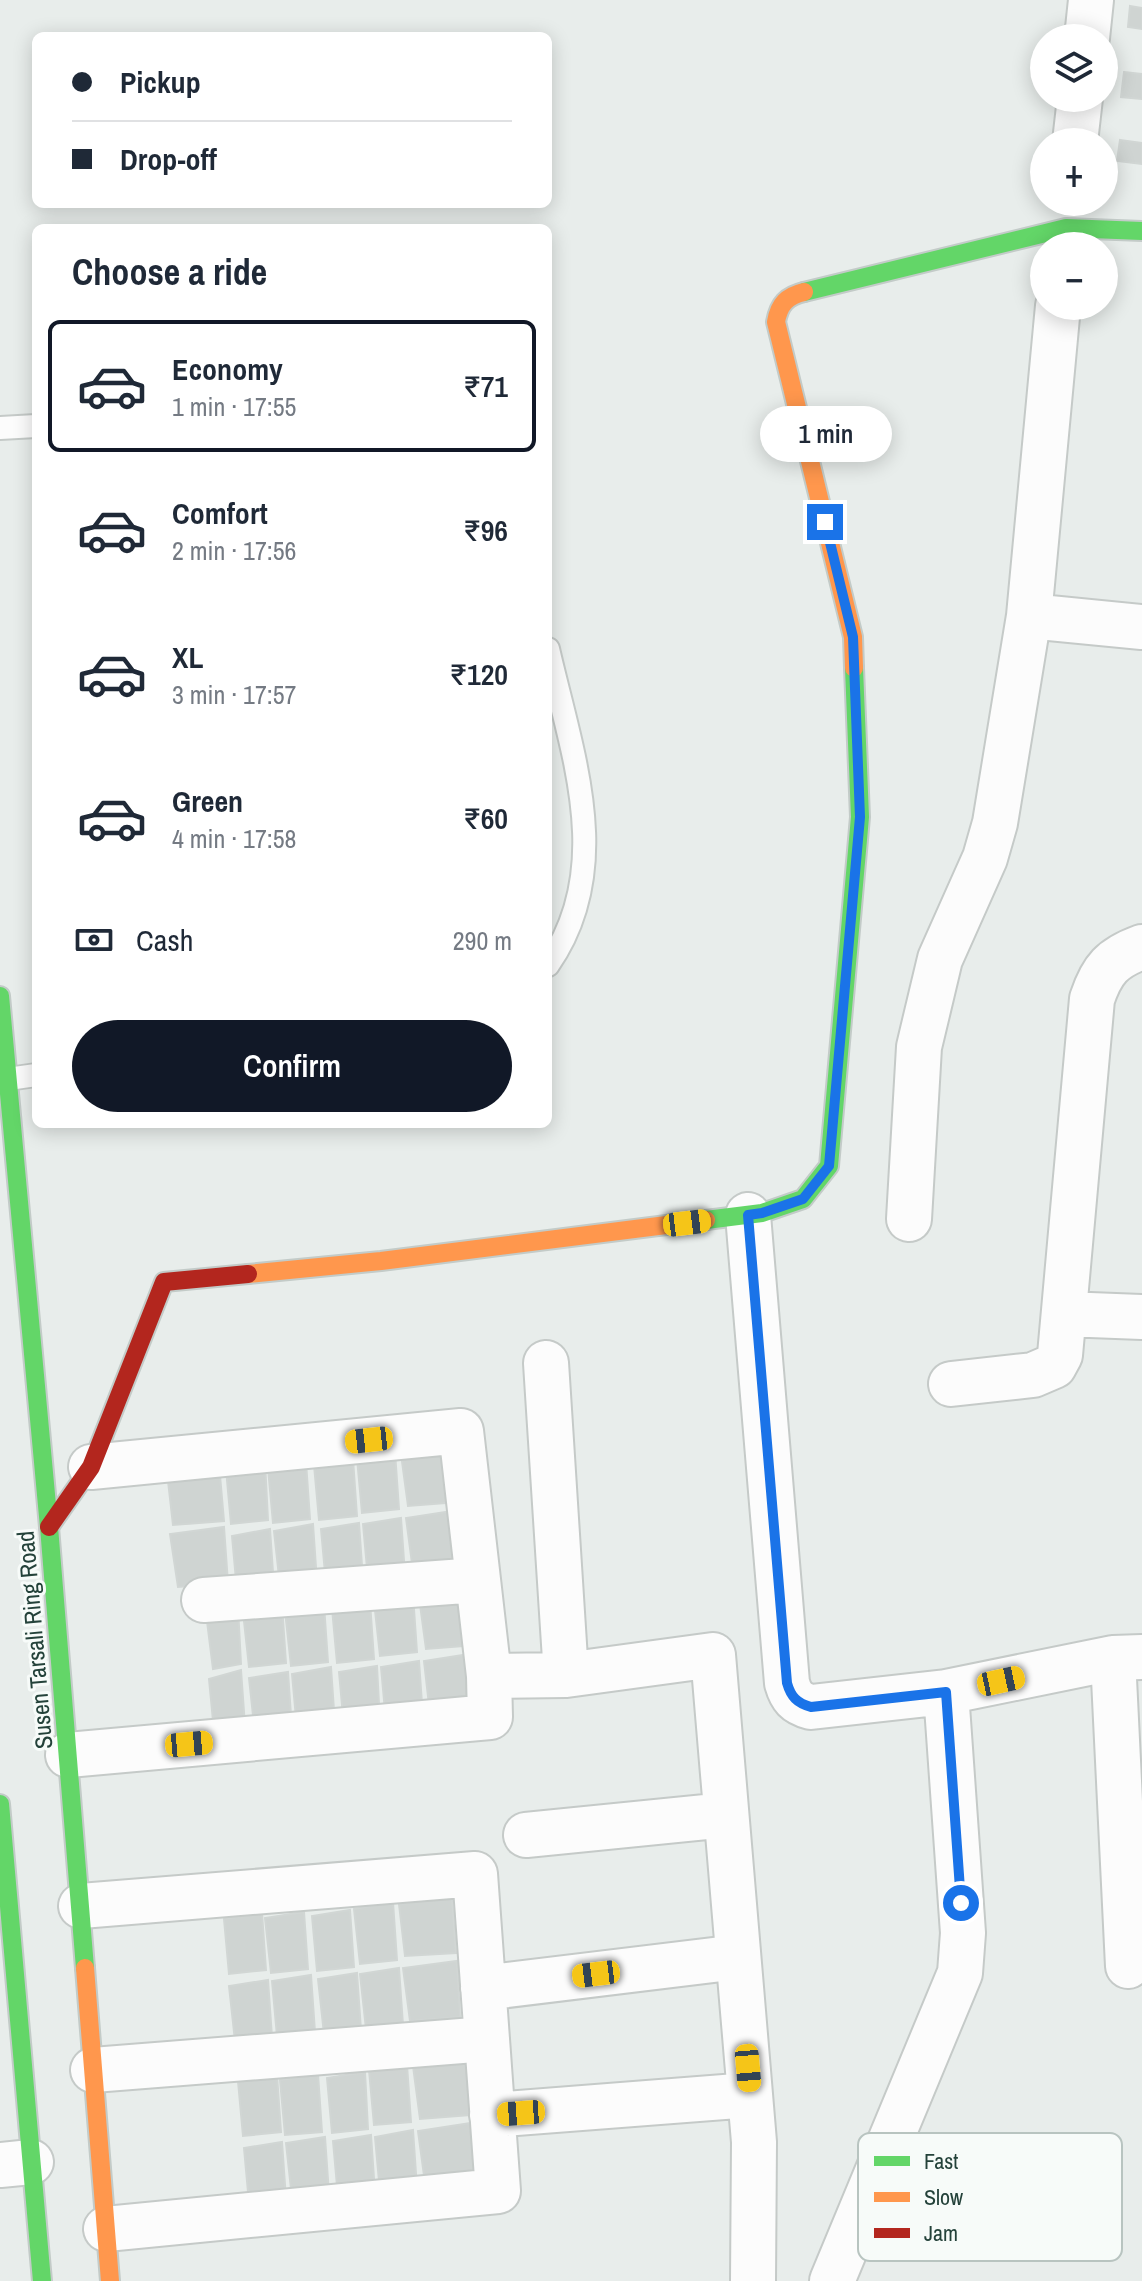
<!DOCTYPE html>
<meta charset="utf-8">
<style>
body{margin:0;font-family:"Archivo Narrow",sans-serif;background:#f6f6f7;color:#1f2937;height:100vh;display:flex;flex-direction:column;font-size:30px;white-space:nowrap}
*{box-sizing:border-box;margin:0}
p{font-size:26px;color:#747a83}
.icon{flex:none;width:44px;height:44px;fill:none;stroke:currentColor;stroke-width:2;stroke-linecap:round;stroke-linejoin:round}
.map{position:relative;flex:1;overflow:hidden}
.sheet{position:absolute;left:32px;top:224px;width:520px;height:904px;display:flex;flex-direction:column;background:#fff;border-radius:12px;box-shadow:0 4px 20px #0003}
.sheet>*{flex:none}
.banner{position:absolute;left:32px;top:32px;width:520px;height:176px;border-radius:12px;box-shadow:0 4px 20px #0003;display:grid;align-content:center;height:176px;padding:0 40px;background:#fff}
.buttons{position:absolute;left:1030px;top:24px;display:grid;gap:16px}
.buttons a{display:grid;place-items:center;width:88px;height:88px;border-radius:50%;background:#fff;box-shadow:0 4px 20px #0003;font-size:40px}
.end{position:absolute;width:36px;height:36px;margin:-18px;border:10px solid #1a73e8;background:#fff;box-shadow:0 0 0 4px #fff}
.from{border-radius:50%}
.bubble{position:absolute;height:56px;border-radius:28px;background:#fff;box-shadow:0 4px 20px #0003;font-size:26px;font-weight:600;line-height:56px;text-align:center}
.car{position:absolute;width:24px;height:48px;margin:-24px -12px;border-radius:10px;box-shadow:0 0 6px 2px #0007;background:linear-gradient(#f5c518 24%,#345 0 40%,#f5c518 0 76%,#345 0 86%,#f5c518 0)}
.banner b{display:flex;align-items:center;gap:28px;height:76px;font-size:30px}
.banner b+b{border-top:2px solid #e0e1e3}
.banner i{width:20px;height:20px;background:#1f2937}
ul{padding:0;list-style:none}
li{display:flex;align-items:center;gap:24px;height:132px;margin:0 16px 12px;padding:0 24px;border:4px solid transparent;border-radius:12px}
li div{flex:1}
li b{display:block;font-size:30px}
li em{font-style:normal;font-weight:600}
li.on{border-color:#111827}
li>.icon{width:72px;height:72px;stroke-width:1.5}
h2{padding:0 40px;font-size:36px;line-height:96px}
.pay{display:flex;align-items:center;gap:20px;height:88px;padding:0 40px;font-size:30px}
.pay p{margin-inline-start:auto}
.button{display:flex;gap:16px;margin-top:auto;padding:16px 40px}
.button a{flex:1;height:92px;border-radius:48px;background:#111827;color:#fff;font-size:32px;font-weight:600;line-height:92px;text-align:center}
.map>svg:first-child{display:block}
</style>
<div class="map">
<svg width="1142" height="2281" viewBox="0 0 1142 2281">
<rect width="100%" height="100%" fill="#e8edeb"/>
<path fill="#cfd4d2" stroke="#d1d6d4" stroke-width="2" d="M1130,6L1142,8V29L1128,27Z
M1124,72L1142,74V99L1121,97Z
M1120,140L1142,143V164L1117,161Z
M454,1446L458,1502L408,1506L401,1454Z
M395,1452L399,1509L362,1513L357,1458Z
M353,1459L357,1516L319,1520L314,1465Z
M265,1462L268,1520L231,1524L226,1469Z
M306,1462L310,1519L273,1523L268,1468Z
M219,1464L224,1521L173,1525L167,1472Z
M459,1510L463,1567L413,1571L406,1518Z
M401,1518L405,1575L368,1579L363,1524Z
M359,1523L363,1580L326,1584L321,1529Z
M313,1524L317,1582L280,1586L274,1531Z
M224,1527L228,1583L178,1587L170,1534Z
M270,1529L274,1587L237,1591L232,1536Z
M472,1589L476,1645L426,1649L419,1597Z
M413,1595L417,1652L380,1656L374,1601Z
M370,1602L374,1659L337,1663L332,1608Z
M282,1605L286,1663L249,1667L243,1612Z
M324,1605L328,1662L291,1666L285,1611Z
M238,1608L241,1664L213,1669L206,1613Z
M476,1653L480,1710L430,1714L424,1661Z
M419,1661L423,1718L386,1722L381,1667Z
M377,1666L380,1723L344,1727L339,1672Z
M331,1667L335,1725L297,1729L292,1674Z
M241,1670L245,1726L214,1731L209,1679Z
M288,1672L292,1730L255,1734L249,1678Z
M452,1897L456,1953L405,1956L399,1904Z
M393,1902L397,1960L360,1964L354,1909Z
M350,1910L354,1967L317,1971L312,1916Z
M304,1912L308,1969L271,1973L265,1918Z
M262,1913L266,1970L229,1974L224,1919Z
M457,1961L460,2017L410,2021L403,1968Z
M399,1968L403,2025L366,2029L360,1974Z
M357,1973L361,2030L324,2034L318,1979Z
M311,1975L315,2032L277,2036L272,1981Z
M268,1980L272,2037L235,2041L229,1986Z
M467,2059L470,2115L420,2119L413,2066Z
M407,2065L411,2122L374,2125L369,2070Z
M365,2072L368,2129L332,2133L327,2078Z
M318,2074L322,2132L285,2135L280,2080Z
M277,2075L281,2132L243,2136L238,2081Z
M471,2123L475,2180L425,2183L418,2131Z
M413,2130L417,2188L380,2192L375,2137Z
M371,2135L375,2193L338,2197L333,2141Z
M325,2137L329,2194L292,2198L286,2143Z
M282,2142L286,2199L249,2203L244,2148Z"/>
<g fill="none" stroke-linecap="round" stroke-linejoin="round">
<g stroke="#c5cac8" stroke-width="26">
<path id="lane" d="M0,428L36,426
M548,649C572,754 616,868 548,965
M8,1079L36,1075"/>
</g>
<g stroke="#c5cac8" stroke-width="48">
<path id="street" d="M1087,38L1091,0
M1075,142L1080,98
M1058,306L1029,616L1142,627
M748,1215L787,1683C791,1697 796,1703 811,1707L946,1692
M909,1219L919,1047L940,959L985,858L995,823L1029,616
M1064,1314L1142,1317
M546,1363L566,1675L713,1655L754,2142L753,2281
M951,1384L1033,1375L1054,1366L1060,1355L1092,999C1102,969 1112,958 1142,947
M91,1467L461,1431L489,1676
M204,1600L478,1580
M1113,1658L1128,1966
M68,1755L490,1717L489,1676L566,1675
M526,1835L726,1815
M81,1906L475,1874L498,2191L106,2229
M483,1988L738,1957
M93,2070L487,2039
M492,2115L750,2095
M0,2165L31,2162
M832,2281L960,1973L963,1933L946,1692L1113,1658L1142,1657"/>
</g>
<g stroke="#c3cbc8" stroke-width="22">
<path id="fast" d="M804,292L1066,228L1142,231
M0,996L49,1527L85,1968
M706,1220L762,1213L803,1199L829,1166L860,817L854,668
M0,1804L42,2281"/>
</g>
<g stroke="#c3cbc8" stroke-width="22">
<path id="slow" d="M804,292C787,296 779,304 776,322L853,637L854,668
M248,1274L381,1261L706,1220
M85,1968L110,2281"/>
</g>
<g stroke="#c3cbc8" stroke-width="22">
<path id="jam" d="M49,1527L91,1467L164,1282L248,1274"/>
</g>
<use href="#lane" stroke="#fcfcfc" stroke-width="22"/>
<use href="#street" stroke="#fcfcfc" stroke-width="44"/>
<use href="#fast" stroke="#63d668" stroke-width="18"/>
<use href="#slow" stroke="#ff974d" stroke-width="18"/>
<use href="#jam" stroke="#b3261e" stroke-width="18"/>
</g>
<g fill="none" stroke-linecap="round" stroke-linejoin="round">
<path stroke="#1a73e8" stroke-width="10" d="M825,522L853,637L860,817L829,1166L803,1199L762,1213L748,1215L787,1683C791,1697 797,1703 811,1707L946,1692L961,1903"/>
</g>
<g text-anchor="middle" stroke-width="6" stroke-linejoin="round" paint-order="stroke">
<g font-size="24" fill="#24423a" stroke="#f7fbf9">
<text transform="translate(35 1640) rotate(-95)" y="8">Susen Tarsali Ring Road</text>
</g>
</g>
<rect x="858" y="2133" width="264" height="128" rx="12" fill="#f7fbf9" stroke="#b8c4c0" stroke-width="2"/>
<rect x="874" y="2156" width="36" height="10" fill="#63d668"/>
<rect x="874" y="2192" width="36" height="10" fill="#ff974d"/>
<rect x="874" y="2228" width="36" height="10" fill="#b3261e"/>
<g font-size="22" fill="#24423a">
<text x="924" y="2169">Fast</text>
<text x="924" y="2205">Slow</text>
<text x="924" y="2241">Jam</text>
</g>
</svg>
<div class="buttons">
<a><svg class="icon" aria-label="layers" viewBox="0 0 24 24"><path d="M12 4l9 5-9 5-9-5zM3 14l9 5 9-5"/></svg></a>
<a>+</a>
<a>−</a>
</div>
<i class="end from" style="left:961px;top:1903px"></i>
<i class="end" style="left:825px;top:522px"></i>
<div class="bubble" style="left:760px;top:406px;width:132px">1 min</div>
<i class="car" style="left:687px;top:1223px;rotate:83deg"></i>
<i class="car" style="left:369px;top:1440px;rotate:264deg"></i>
<i class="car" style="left:1001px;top:1681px;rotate:78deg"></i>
<i class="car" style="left:189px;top:1744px;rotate:85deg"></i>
<i class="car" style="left:596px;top:1974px;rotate:263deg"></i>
<i class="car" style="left:748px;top:2068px;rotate:175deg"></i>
<i class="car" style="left:521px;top:2113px;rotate:266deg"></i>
<div class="banner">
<b><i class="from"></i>Pickup</b>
<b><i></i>Drop-off</b>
</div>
<section class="sheet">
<h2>Choose a ride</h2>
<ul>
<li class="on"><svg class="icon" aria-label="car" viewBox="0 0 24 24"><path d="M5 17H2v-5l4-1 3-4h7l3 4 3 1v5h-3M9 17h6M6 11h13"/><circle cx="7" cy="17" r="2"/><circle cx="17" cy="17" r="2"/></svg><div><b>Economy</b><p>1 min · 17:55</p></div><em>₹71</em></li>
<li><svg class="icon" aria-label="car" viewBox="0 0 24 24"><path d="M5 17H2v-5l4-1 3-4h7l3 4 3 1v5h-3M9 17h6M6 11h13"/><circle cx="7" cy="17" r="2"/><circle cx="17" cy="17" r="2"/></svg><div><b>Comfort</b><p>2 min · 17:56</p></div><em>₹96</em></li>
<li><svg class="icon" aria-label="car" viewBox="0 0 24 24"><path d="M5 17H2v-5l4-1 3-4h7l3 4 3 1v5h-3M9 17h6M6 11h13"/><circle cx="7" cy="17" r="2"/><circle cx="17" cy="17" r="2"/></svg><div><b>XL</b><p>3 min · 17:57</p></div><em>₹120</em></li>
<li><svg class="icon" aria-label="car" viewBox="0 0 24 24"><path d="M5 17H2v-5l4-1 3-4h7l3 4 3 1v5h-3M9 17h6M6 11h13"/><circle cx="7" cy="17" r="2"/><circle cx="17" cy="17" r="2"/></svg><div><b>Green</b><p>4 min · 17:58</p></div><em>₹60</em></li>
</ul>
<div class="pay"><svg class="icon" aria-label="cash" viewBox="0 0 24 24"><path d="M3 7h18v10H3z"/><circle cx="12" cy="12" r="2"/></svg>Cash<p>290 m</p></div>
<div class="button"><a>Confirm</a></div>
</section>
</div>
